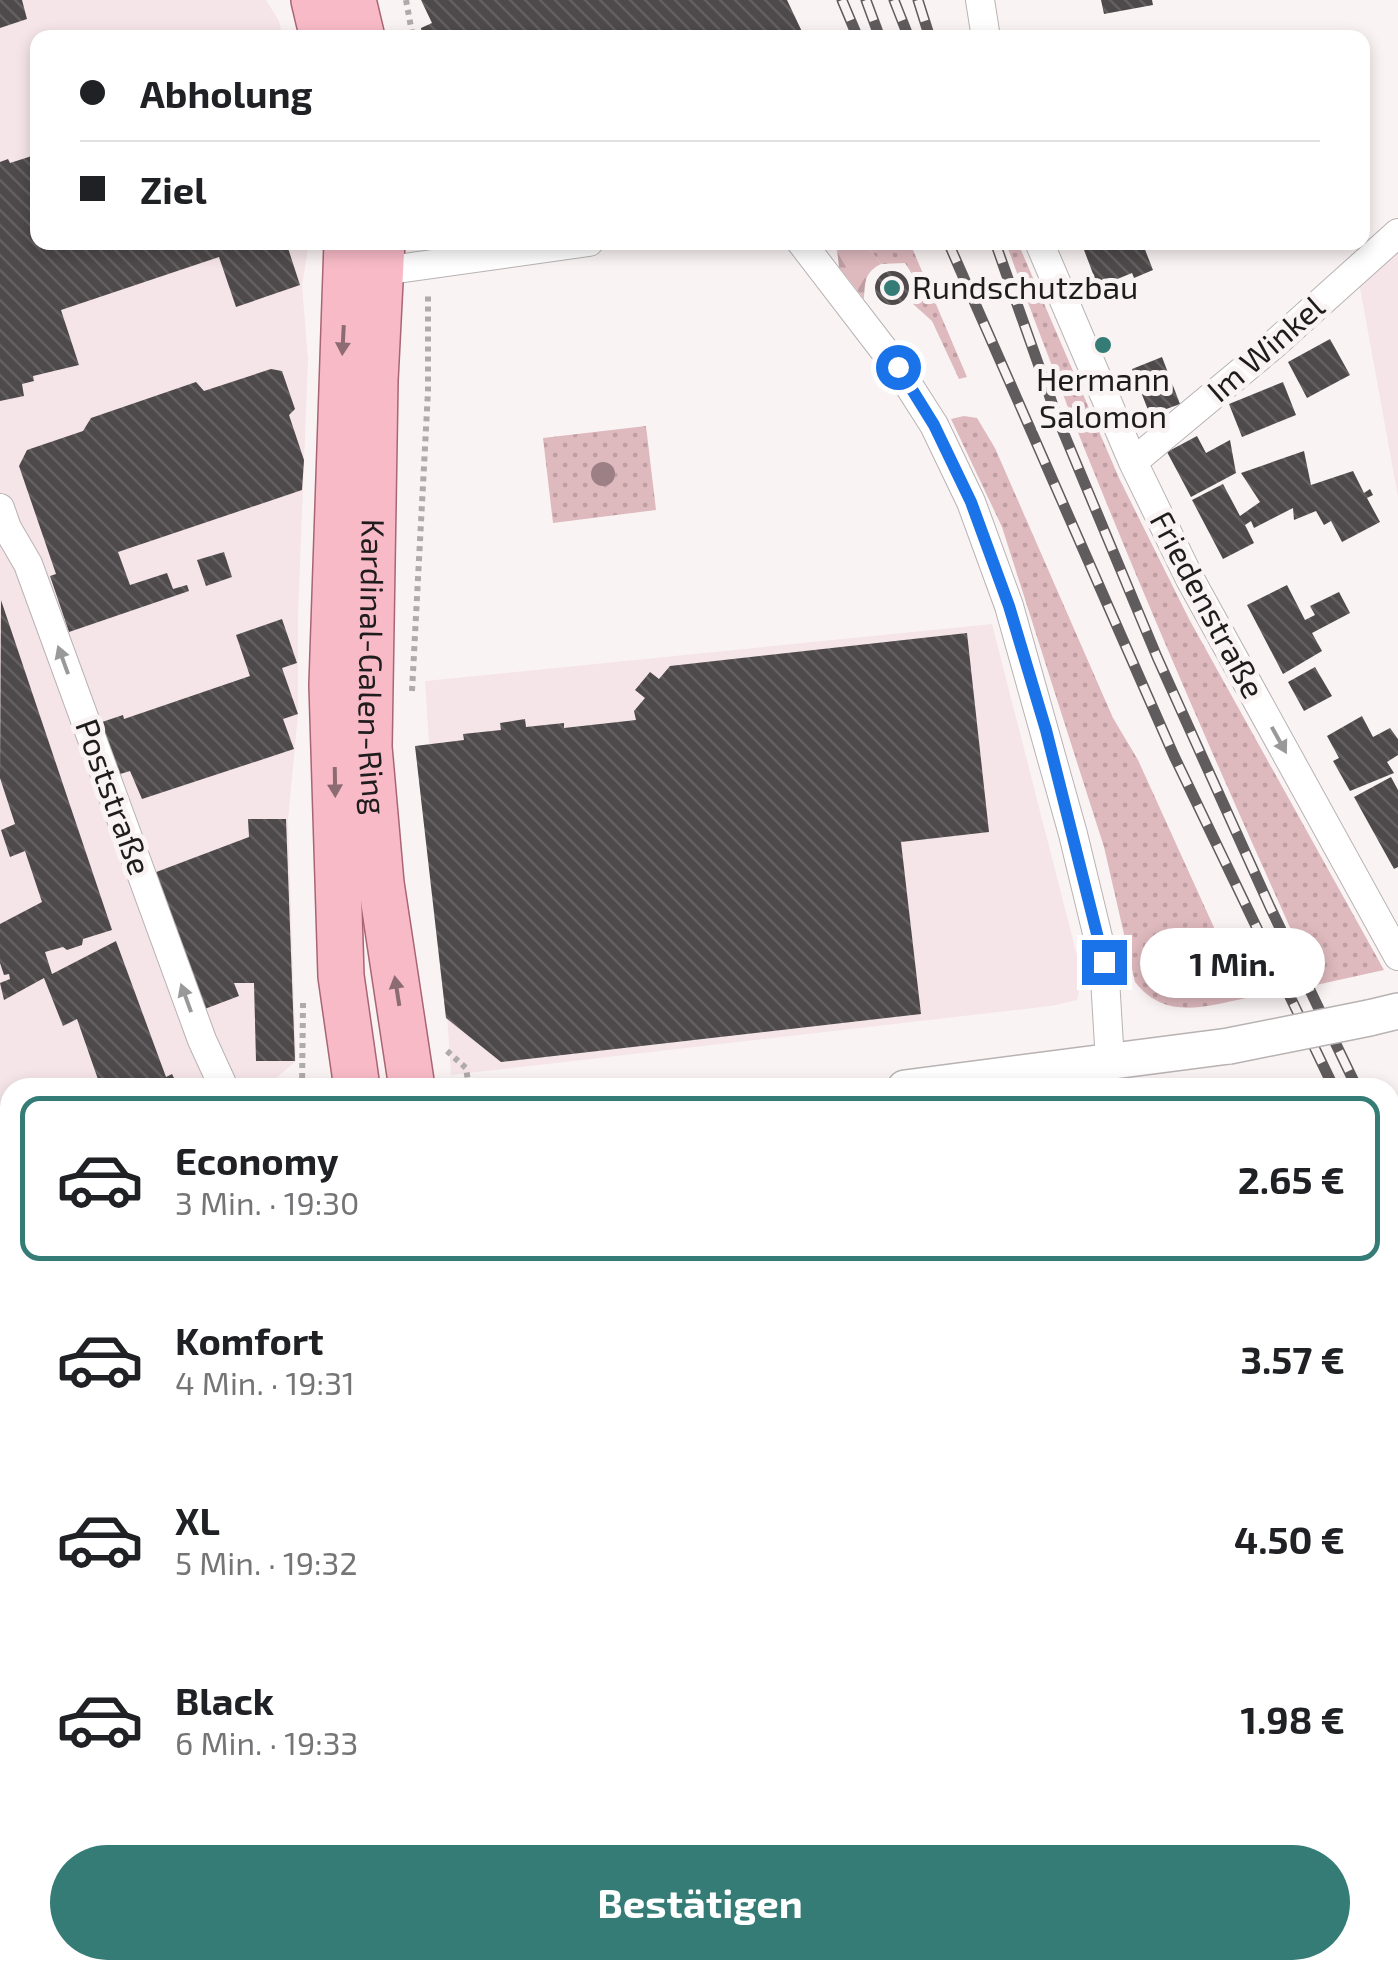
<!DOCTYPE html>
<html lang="de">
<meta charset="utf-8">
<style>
body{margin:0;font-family:"Exo 2",sans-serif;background:#f2f2f2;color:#202124;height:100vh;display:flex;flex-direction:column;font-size:38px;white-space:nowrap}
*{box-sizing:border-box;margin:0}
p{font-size:32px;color:#757577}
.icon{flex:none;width:55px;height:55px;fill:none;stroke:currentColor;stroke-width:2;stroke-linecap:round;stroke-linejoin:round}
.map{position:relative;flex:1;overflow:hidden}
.details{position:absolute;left:0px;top:1078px;width:1400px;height:902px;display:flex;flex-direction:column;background:#fff;border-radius:30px 30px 0 0;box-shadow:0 5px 15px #0003}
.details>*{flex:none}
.top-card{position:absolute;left:30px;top:30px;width:1340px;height:220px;border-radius:20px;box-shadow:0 5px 15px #0003;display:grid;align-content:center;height:220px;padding:0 50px;background:#fff}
.end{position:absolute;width:45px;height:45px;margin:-22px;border:12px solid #1a73e8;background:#fff;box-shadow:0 0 0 5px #fff}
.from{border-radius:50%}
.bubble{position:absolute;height:70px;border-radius:35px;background:#fff;box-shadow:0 5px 15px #0003;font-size:32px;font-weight:700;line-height:70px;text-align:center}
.top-card b{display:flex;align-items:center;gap:35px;height:95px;font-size:38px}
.top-card b+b{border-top:2px solid #e0e0e0}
.top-card i{width:25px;height:25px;background:#202124}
ul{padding:18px 0 0;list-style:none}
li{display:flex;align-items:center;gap:30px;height:165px;margin:0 20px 15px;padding:0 30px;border:5px solid transparent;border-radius:20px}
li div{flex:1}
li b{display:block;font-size:38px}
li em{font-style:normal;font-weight:700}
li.active{border-color:#357c76}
li>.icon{width:90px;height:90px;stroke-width:1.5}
.button{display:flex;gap:20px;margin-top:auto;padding:20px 50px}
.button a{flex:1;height:115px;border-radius:60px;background:#357c76;color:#fff;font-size:40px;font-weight:700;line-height:115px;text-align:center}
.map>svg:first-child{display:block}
</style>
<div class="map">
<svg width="1398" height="1978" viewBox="0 0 1398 1978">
<defs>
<pattern id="grass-dots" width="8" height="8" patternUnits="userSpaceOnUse" patternTransform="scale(2.5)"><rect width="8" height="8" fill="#deb9be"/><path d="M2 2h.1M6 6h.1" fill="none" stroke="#be9ea3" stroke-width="1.8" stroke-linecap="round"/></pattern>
<pattern id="forest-firs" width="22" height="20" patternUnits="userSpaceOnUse" patternTransform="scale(2.5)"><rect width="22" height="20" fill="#deb9be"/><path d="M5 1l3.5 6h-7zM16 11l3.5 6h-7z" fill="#be9ea3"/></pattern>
<pattern id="building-back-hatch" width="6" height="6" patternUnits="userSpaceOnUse" patternTransform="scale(2.5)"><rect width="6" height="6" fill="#4e494a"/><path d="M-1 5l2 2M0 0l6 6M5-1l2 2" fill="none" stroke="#646061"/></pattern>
</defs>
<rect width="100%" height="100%" fill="#faf3f4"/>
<path fill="#f5e5e8" d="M0,0H266L279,21L283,37L38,38V242L309,243L302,285L308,360L298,615V714L288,820L296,1061L266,1087L10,1088V1218L0,1221Z
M1398,244V497L1358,277Z
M992,624L1082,975L1077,1000L1051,1006L451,1075L425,681Z"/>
<path fill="url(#grass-dots)" d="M865,243H910L967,377L959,379L932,321L913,304L917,282L905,263L881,264Z
M1006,243H1018L1119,478L1189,619L1384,970L1316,985C1206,742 1097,494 1006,243Z
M964,416L977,418L995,448L1113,718L1138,760L1246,998C1204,1007 1165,1020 1135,982L1104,847L1002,527L951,419Z
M646,426L656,510L553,523L543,438Z"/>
<path fill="url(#forest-firs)" d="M865,243L881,264C865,272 865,281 864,299L839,267L837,250Z"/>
<path fill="url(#building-back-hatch)" d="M0,0H22L27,19L0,28Z
M421,0H787L805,38H422L421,28L432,23Z
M1101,0H1152L1153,5L1104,14Z
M38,154V242H286L300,285L236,307L219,257L61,310L79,365L33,376L34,381L22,384L24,396L0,401V162L8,159L10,163Z
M1081,242H1142L1153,270L1134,278L1132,273L1098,287Z
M875 288a17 17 0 1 1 34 0a17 17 0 1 1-34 0Z
M1330,339L1350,375L1307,398L1288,362Z
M1162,357L1180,404L1150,415L1132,369Z
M271,369L282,371L295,409L289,415L304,460L302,490L118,552L130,585L167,573L173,589L187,585L189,591L69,632L50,576L56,574L19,466L27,450L83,431L91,418L196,382L204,391Z
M1283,382L1296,415L1242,437L1229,404Z
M1197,436L1206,453L1230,440L1236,473L1191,497L1167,452Z
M1304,451L1311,485L1353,471L1364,493L1370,489L1373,495L1367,498L1380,522L1342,542L1331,521L1324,525L1316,511L1294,520L1293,508L1254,528L1251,521L1245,525L1254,543L1223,559L1192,500L1223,484L1240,516L1260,502L1241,473Z
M224,552L232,577L206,586L197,560Z
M1287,585L1305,620L1315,615L1310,606L1339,592L1350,613L1312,633L1322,651L1283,674L1247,605Z
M1,600L112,930L83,939L82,945L67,950L63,947L45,952L52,974L116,941L166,1077L172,1074L179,1088H101L77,1019L63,1026L44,978L4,1000L0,983L10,979L9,974L4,975L0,963V924L42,902L25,851L10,857L1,830L15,824L0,778Z
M282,619L297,663L282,668L298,714L283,719L294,749L142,799L130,771L117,775L99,723L123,715L124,719L250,676L236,635Z
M967,633L989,832L901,842L921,1014L501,1062L446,1018L415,746L464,740L463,734L501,730L500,723L525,719L526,727L564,723V728L636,720L634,711L645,698L635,690L650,672L659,679L670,666Z
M1315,667L1332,696L1304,711L1288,682Z
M1362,716L1373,737L1390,728L1398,739V755L1387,762L1394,773L1350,791L1333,761L1339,758L1327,736Z
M1391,777L1398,790V867L1394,869L1354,797Z
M248,819H286L295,1061H256L254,983H234L239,996L202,1010L151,874L249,837Z
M10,1137V1196L0,1198V1139Z
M10,1246V1381L0,1384V1249Z
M1390,1723L1398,1737V1788H1390Z
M1398,1889V1978H1355L1360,1970H1390L1393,1923L1390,1900Z
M46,1970H120L118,1978H44Z
M225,1970H310L309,1978H268L224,1974Z
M367,1970H429V1978H367Z
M483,1970H543L542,1978H481Z
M680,1970H750V1978H680Z
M758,1970H802L822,1978H755Z
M1054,1970H1094L1108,1978H1049Z"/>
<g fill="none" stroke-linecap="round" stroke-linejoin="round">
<g stroke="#b8b2b3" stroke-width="16">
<path id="service" d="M459,1978L461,1970"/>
</g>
<g stroke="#b8b2b3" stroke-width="30">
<path id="minor" d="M980,0L986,38
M801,242L897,367L934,425L971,502L1009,606L1073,834L1104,962L1110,1062
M1039,242L1133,462L1190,579L1398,956
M383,271L589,242
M1133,462L1271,347L1398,233
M0,508L7,528L28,564L202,1040L224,1088
M0,1231L10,1227
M0,1617L10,1614
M1390,1668L1398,1681
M1192,1970L1206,1978
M170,1978L171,1970"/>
</g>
<g stroke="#b8b2b3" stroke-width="38">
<path id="tertiary" d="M1369,1018L1398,1011
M905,1088L1229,1046"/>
</g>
<g stroke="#a96573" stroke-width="48">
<g id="primary">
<path d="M314,0L323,38"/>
<path d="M353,0L362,38"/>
<path d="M347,242L332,685L341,976L357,1088"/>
<path id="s1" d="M382,242L375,380L369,747L381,883L412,1088"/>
<path d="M589,1978L590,1970"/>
<path d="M630,1978V1970"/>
</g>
</g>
<path stroke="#afaaab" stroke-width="6" stroke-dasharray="5 5" stroke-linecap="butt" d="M406,0L413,38
M412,691L428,391V294
M447,1051L466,1068L469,1088
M302,1088L303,1003
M0,1805L10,1803"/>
<use href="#service" stroke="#fff" stroke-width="14"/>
<use href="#minor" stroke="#fff" stroke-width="28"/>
<use href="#tertiary" stroke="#fff" stroke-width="35"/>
<use href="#primary" stroke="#f8bac7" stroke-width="45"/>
<g stroke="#605b5c" stroke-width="11">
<path id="rail" d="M842,0L858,38
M866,0L880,38
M894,0L909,38
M918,0L930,38
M948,242L1174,756L1334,1088
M995,242L1057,417L1157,657L1270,907L1357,1088
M1390,1155L1398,1172
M1390,1203L1398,1220"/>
</g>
<use href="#rail" stroke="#faf3f4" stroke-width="8" stroke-dasharray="22" stroke-linecap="butt"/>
<g stroke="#b8b2b3" stroke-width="38" stroke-linecap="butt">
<path id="tertiary-bridge" d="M1229,1046L1369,1018"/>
</g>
<use href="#tertiary-bridge" stroke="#fff" stroke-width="35"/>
</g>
<circle fill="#9d7f86" cx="603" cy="474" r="12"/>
<defs><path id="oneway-solid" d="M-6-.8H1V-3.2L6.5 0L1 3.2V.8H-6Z" transform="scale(2.5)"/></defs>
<g fill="#8c6b72">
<use href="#oneway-solid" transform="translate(343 340) rotate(93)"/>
<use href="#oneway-solid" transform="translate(335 782) rotate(89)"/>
<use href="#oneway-solid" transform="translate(397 991) rotate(-99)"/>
</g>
<g fill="#9a9999">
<use href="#oneway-solid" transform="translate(63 660) rotate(-110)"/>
<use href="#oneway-solid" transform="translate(1279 740) rotate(61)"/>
<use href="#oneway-solid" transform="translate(186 998) rotate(-110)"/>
</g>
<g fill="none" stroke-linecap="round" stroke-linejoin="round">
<path stroke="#1a73e8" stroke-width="12" d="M898,367L934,425L971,502L1009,606L1046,730L1104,962"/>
</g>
<g fill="#357c76" stroke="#faf3f4" stroke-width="4">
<circle cx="892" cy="288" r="10"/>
<circle cx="1103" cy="345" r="10"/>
</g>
<g text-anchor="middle" stroke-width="10" stroke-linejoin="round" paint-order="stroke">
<g font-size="32" fill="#1f1c1d" stroke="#faf3f4" text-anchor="start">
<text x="912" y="299">Rundschutzbau</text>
<text x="1103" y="391" text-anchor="middle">Hermann<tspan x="1103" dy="37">Salomon</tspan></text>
</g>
<g font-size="32" fill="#1f1c1d" stroke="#faf3f4">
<text transform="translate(1266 349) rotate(-41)" y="11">Im Winkel</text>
<text transform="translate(1207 605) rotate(62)" y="11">Friedenstraße</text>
<text dy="11" stroke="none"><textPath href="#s1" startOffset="425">Kardinal-Galen-Ring</textPath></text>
<text transform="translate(113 797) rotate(70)" y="11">Poststraße</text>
</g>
</g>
</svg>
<i class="end from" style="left:898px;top:367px"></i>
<i class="end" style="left:1104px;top:962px"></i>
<div class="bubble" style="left:1140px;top:928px;width:185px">1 Min.</div>
<div class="top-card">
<b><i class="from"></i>Abholung</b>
<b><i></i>Ziel</b>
</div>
<section class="details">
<ul>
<li class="active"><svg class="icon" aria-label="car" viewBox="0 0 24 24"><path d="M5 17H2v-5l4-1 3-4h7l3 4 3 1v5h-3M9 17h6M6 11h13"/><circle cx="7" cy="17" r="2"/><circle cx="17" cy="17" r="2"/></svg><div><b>Economy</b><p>3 Min. · 19:30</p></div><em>2.65 €</em></li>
<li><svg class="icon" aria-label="car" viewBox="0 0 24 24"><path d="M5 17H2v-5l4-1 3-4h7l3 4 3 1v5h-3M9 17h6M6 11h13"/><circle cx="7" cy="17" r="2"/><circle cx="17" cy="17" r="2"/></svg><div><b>Komfort</b><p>4 Min. · 19:31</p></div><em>3.57 €</em></li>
<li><svg class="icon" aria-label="car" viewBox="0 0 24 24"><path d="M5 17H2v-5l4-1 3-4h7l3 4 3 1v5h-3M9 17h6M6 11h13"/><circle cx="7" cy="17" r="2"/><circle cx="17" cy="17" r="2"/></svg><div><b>XL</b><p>5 Min. · 19:32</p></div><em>4.50 €</em></li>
<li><svg class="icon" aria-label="car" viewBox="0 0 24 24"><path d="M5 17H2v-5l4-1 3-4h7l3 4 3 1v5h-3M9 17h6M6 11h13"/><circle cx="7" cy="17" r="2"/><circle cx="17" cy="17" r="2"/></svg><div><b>Black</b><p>6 Min. · 19:33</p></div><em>1.98 €</em></li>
</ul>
<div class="button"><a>Bestätigen</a></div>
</section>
</div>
